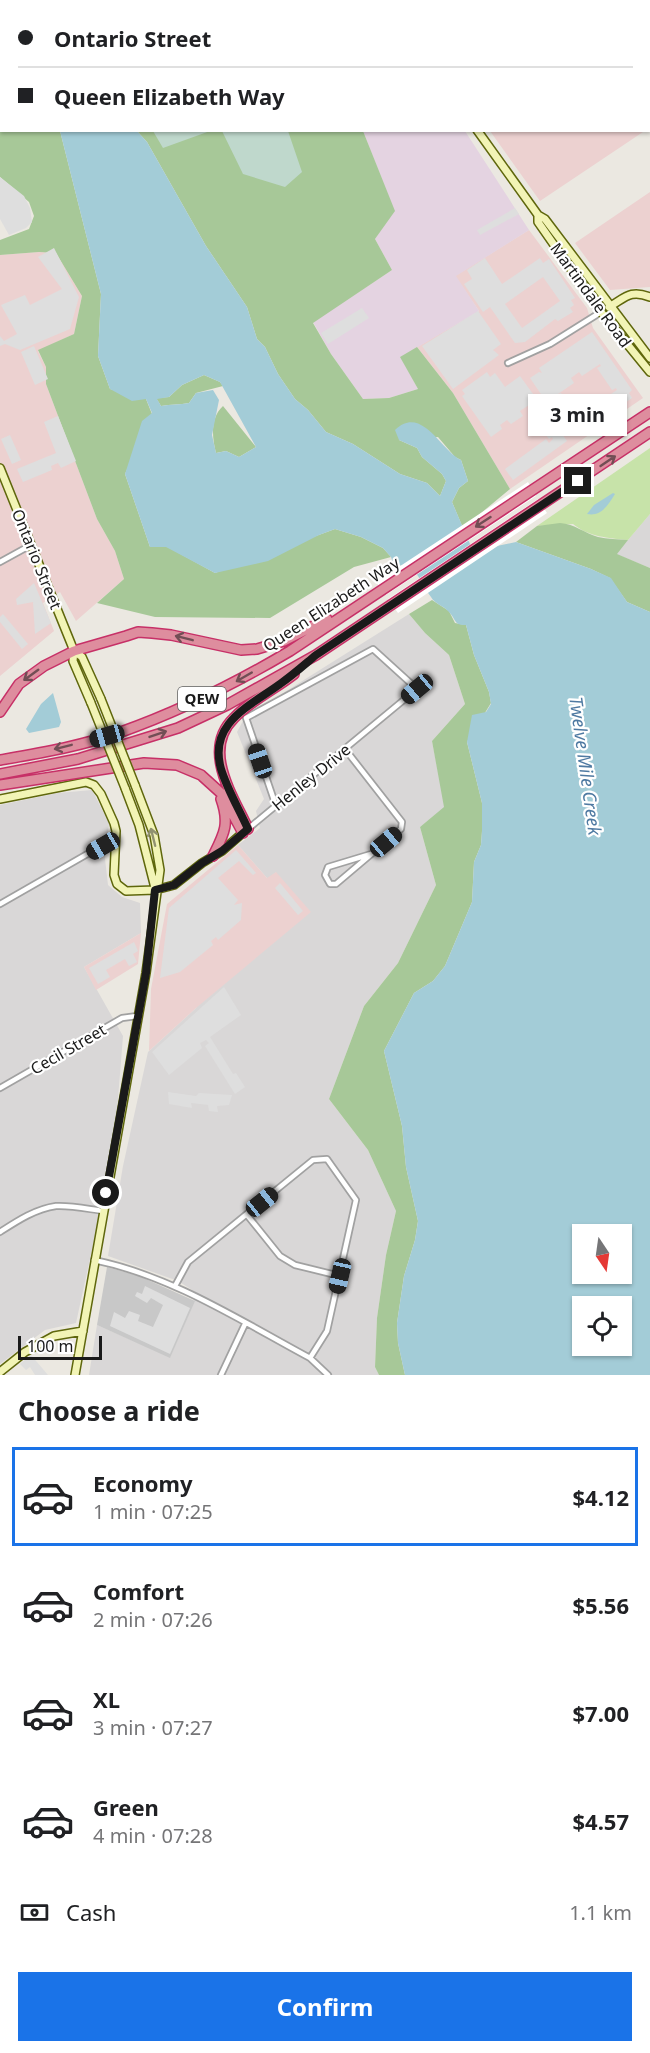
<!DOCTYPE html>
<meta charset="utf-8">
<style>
body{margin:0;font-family:"Noto Sans",sans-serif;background:#f2f2f2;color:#202124;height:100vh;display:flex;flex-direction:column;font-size:22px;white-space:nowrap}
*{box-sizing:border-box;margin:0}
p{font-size:20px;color:#757577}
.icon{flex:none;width:33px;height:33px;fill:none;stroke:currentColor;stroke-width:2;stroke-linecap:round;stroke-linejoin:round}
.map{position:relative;height:1375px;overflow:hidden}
.sheet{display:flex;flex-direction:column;background:#fff;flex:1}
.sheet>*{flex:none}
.top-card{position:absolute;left:0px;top:0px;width:651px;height:132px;box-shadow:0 2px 4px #0004;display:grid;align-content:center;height:132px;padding:0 18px;background:#fff}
.needle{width:39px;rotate:167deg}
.buttons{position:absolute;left:572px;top:1224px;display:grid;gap:12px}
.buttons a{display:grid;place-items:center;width:60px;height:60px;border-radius:0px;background:#fff;box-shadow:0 2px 4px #0004;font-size:30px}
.scale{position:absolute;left:18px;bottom:15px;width:84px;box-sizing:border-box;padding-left:6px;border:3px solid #1a1a1a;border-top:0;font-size:16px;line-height:21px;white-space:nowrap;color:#1a1a1a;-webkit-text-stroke:4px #fff;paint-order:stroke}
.end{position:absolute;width:27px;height:27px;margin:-14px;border:8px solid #1a1a1a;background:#fff;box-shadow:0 0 0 3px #fff}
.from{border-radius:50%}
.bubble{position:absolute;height:42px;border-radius:0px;background:#fff;box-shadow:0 2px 4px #0004;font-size:20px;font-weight:700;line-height:42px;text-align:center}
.car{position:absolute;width:18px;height:36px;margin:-18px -9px;border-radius:8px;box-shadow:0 0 4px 2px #0007;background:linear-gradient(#222 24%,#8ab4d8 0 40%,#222 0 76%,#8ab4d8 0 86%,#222 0)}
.top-card b{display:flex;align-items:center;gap:21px;height:57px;font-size:22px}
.top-card b+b{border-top:2px solid #e0e0e0}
.top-card i{width:15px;height:15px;background:#202124}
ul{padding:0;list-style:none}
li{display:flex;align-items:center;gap:18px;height:99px;margin:0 12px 9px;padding:0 6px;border:3px solid transparent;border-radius:0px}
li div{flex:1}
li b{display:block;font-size:22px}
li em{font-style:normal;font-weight:700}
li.current{border-color:#1a73e8}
li>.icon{width:54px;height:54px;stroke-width:1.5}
h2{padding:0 18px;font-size:27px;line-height:72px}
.pay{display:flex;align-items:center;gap:15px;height:66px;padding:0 18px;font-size:22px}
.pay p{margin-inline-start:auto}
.action{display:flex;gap:12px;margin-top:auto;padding:12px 18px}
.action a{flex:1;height:69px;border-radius:0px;background:#1a73e8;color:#fff;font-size:24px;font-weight:700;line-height:69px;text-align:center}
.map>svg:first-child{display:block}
</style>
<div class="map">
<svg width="650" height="1375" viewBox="0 0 650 1375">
<rect width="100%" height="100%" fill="#ebe8e1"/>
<path fill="#d9d7d7" d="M650,514V568L616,554Z
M409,614L425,633L449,655L465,704L432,741L445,807L420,827L436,885L398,963L364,1006L329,1099L368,1150L396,1211L386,1255L377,1318L375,1367L379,1375H89L97,1325L170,1357L197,1293L178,1281L108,1256L123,1166L148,1052L196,1008L276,872L268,879L238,845L260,828L256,811L264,799L237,732L245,717Z
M92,790L109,823L105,859L108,885L122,897L140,903L141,933L84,967L123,1036L114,1149L76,1323L45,1330L0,1364V805L58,793Z"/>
<path fill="#ecd1d0" d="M396,0H650V51V2Z
M642,130L643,132L540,201L490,131Z
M650,192V287L610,290L575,243Z
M529,230L587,308L593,328L643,398L510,489L453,393L417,347L479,311L455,276Z
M39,252L56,253L82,296L74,334L38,351L46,367V384L97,519L115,551L124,579L76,621L60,592L43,603L54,631L0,676V255Z
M238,845L267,878L276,872L311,912L196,1008L149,1051L151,989L167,904Z
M141,933L138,964L96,990L84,967Z"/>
<path fill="#e4d3e1" d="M363,131H465L529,230L456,276L479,311L401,357L418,389L389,398L363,399L331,354L313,322L392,270L375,239L394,210Z"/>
<path fill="#c8c8c8" d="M107,1267L139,1276L195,1301L170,1358L97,1325Z"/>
<path fill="#c7e3a9" d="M650,448V514L628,540C608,538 589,537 573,524L537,526Z"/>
<path fill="#a7c898" d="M0,0L6,1L2,2V130L60,131L101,294L98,356L110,389L146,399L152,414L125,474L150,547L166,546L215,573L335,529L361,537L383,548L391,557L354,567L270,618L155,617L97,603L124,579L115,551L97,519L46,384V367L38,350L74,334L82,296L56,253L39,252L0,255V240L29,229L34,216L29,202L0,177Z
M60,0H318L319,1L61,2Z
M137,131H363L395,211L375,239L392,270L313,323L331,354L363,399L389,398L418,389L400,357L417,347L453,393L510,489L463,528L452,502L459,488L468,481L461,460L455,457L438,437L399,440L417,448L422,457L442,474L446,481L440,496L427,483L400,474L353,444L326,432L308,410L295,399L278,374L265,347L257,339L247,307L206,246L147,142Z
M204,375L220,382L223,386L196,393L189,403C180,405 171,404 161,406L156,398L169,397L182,385Z
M223,406L256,447L239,457L226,451L216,453C212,437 210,418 223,406Z
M560,523C575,524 584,533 598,537C607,539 618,539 628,540L617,554L650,568V612L627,602L610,578L591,569L516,542L537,526Z
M432,600L449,611L455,623L466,625L474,655L489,692L491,703L467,742L482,803V831L481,845L474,862L472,902L445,966L433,981L414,993L384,1051L402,1126L406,1167L418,1221L415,1240L404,1276L397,1323L398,1343L405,1375H379L375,1367L377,1318L386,1255L396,1211L368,1150L329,1099L364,1006L398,963L436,885L420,827L444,807L432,741L465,704L449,655L425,633L409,614Z"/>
<path fill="#bfd8cc" d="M153,131H210L163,148Z
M222,131H288L302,172L285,187L243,174Z"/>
<path fill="#dedede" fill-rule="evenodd" d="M0,177L24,196L30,208L32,222L26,228L9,235L0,219Z
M515,208L519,214L480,235L477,230Z
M54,248L79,297L70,329L20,350L5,344L0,346V336L4,341L17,334L1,305L25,295L30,305L62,289L38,257Z
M485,258L502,284L540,258L543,263L549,259L575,298L571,300L574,305L570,308L573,312L558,321L555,319L525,342L515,343L490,307L483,312L464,284L472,279L467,270ZM543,277L560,301L522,328L505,304Z
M362,308L369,318L328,344L321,333Z
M478,311L501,344L493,350L499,355L453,389L422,346Z
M592,332L632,390L629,393L632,398L578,435L574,431L569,434L560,421L564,419L562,416L558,419L530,378L539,372L542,373L539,368ZM600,364L601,366L597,368L612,390L616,388L617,390L572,420L576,416L561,393L555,396L574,383L571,378L579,372L582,376Z
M34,346L48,379L35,385L21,352Z
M487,372L490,377L495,373L505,387L520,376L567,441L513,480L505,469L546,439L549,443L553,439L552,437L549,439L537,423L541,421L538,417L534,419L529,412L532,410L529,405L520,411L523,416L511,424L507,420L500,425L502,429L491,437L462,396L465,394L462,390Z
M58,416L76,461L61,468L58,463L51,466L52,470L23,482L17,469L56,453L44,422Z
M10,435L21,460L12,464L1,439Z
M34,583L51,623L35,634L33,602L17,605L16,599Z
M3,614L28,644L22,649L0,622V617Z
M236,850L256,873L253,875L239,861L218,878L238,900L234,905L242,903L241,920L218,940L216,937L211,941L213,945L180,972L160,978L169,908Z
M280,883L303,911L298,915L275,888Z
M134,942L138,951L133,954L137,962L129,966L125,959L106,970L110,977L98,984L89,968Z
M224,987L241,1015L210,1037L233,1074L236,1073L245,1087L235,1094L205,1046L209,1043L206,1040L200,1043L202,1048L169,1075L152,1052Z
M168,1092L196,1096L199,1093L232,1095L229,1105L217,1106L218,1112L209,1111L208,1105L191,1103L192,1108L169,1104Z
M145,1286L190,1308L170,1354L110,1326L114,1312L125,1318L129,1311L140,1315L138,1321L153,1327L163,1305L151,1298L147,1303L135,1296L137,1292L142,1294Z
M31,1355L48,1375H35L30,1367L26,1370L20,1364Z"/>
<path fill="#a3ccd7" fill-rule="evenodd" d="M60,131H137L147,142L206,246L247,307L257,339L265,347L278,374L295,399L308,410L326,432L353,444L400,474L427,483L440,496L446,481L442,474L422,457L417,448L399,440L395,430C422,404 441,451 461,460L468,481L459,488L452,502L473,551L516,542L591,569L611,578L627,602L650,612V1375H405L398,1343L397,1323L404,1276L415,1240L418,1221L406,1167L402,1126L384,1051L414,993L433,981L445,966L472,902L474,862L481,845L482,831V803L467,742L472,715L486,712L491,704L489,692L474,655L466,625C454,626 456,619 449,612C444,606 435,604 431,597C423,586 419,575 410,566L394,565L391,557L383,548L361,537L335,529L319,535L268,561L215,573L166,547H150L125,474L142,421L152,413L146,399L132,401L110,389L98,356L101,294ZM204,375L220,382L256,447L239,457L226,451L216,453L212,435L219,400L213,390L196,393L189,403C180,405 171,404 161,406L157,399L169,397L182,385ZM582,1234H621V1274H582ZM582,1306H621V1346H582Z
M613,493L615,494C608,505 601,517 587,514L594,505Z
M53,693L61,722L59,727L29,733L26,729L41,704Z"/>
<path fill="#fff" d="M528,482L536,496L386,595L376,582Z
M538,499L547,513L398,613L388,599Z"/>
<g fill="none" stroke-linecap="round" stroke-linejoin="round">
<g stroke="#a1a1a1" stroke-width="8">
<path id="street" d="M650,42V43
M508,363L550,344L601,312
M0,562L31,545
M345,749L402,822L401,829L336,884H330L325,875L328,867L371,854
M248,829L255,823L417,689L373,649L246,718L276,806
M0,904L103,845L116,844
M0,1088L122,1018L137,1016
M247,1215L280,1256L295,1265L340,1276
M0,1232C17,1221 35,1209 56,1206C70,1205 88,1209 103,1211
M94,1260C172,1276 241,1321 310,1358L328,1375
M175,1286L188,1262L313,1160L327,1159L356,1200L327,1331L310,1358
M221,1375L245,1324"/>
</g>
<g stroke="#5f670c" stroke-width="10">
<path id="secondary" d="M378,0L379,2
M390,0L391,2
M477,130L538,215L545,219L650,358
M538,215V222L601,312L650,372
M609,307C625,298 630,289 650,297
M0,468L70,641L74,651L82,657L101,699
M74,651L73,661L91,703
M125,788L139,825L155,888
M0,799L86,782L94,785L101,794L114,823L116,831L114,875L117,884L126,891L155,890L174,885L202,863L222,851L246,830
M0,1372L25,1352L54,1336L83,1331
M75,1375L146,973L160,870L154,835L135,785"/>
</g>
<g stroke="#c73067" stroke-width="12">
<path id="highway" d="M0,712L19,684L44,666L74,651L126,636L138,632L152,633L171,635L241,650L257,649L284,641L327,619
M0,760C40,753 82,746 121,732C180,711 236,683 290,651L650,412
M0,774L78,759L178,728L227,705L316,655L650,432
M0,785L144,763L177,765L201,775L222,794L243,833
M248,829C233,796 201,750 234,718C251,700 275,689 294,674
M213,856C224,834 230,824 221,799"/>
</g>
<use href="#street" stroke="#fff" stroke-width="4.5"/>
<use href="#secondary" stroke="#f2f4b6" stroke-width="7"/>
<use href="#highway" stroke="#de8d9e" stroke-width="9"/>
<g stroke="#5f670c" stroke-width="10" stroke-linecap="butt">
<path id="secondary-bridge" d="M101,699L135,785
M91,703L125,788"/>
</g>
<use href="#secondary-bridge" stroke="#f2f4b6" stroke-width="7"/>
</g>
<defs><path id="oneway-shaft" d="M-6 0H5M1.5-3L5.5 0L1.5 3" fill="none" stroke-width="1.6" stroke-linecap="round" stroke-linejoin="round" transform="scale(1.5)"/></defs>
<g stroke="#724e55">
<use href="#oneway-shaft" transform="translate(608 461) rotate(-34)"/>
<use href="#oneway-shaft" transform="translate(483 522) rotate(147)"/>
<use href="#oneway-shaft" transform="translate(184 638) rotate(-166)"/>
<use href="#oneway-shaft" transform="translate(31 675) rotate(144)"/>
<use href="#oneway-shaft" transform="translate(244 677) rotate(150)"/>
<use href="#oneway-shaft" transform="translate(158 734) rotate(-19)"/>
<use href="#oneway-shaft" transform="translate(63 747) rotate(166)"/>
</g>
<use stroke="#919270" href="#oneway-shaft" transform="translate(153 837) rotate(-104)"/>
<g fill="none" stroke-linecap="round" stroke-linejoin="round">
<path stroke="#1a1a1a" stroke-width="8" d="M106,1193L146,973L155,890L174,885L202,863L222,851L248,829C239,809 227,789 221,769C208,723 250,706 280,684C293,675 304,665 316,655L578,481"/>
</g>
<g text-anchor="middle" stroke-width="4.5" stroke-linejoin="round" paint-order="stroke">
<rect fill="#fff" stroke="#5f5f5f" stroke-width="1.5" x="178" y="687" width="48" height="24" rx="4.5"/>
<g font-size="15" font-weight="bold" fill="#1a1a1a">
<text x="202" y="704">QEW</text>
</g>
<g font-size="16" fill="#1a1a1a" stroke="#fff">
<text transform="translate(591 295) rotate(54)" y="6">Martindale Road</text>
<text transform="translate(37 559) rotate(68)" y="6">Ontario Street</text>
<text transform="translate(331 604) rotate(-33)" y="6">Queen Elizabeth Way</text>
<text transform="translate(311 777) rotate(-39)" y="6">Henley Drive</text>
<text transform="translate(68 1049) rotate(-30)" y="6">Cecil Street</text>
</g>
<g font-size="18" font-style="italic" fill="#4f7aa2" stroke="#fff">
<text transform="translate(585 766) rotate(82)" y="6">Twelve Mile Creek</text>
</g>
</g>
</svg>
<div class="buttons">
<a><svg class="needle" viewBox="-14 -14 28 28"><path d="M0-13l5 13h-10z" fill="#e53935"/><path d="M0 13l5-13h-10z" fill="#757577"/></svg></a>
<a><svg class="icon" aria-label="locate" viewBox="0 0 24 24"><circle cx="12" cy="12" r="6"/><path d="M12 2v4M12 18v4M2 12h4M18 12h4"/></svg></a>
</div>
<div class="scale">100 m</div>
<i class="end from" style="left:106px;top:1193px"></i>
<i class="end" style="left:578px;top:481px"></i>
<div class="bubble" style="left:528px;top:394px;width:99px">3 min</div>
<i class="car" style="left:417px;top:689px;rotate:230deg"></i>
<i class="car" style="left:107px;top:736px;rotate:254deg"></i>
<i class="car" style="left:260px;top:761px;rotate:341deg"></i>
<i class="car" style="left:386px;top:842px;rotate:50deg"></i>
<i class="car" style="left:103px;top:846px;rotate:240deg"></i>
<i class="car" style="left:262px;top:1202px;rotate:51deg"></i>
<i class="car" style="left:340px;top:1276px;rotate:193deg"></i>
<div class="top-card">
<b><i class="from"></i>Ontario Street</b>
<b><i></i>Queen Elizabeth Way</b>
</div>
</div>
<section class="sheet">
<h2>Choose a ride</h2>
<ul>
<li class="current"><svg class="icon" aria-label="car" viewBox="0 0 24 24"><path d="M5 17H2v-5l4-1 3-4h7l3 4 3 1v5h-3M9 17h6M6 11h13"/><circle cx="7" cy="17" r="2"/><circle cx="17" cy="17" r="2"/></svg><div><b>Economy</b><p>1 min · 07:25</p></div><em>$4.12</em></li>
<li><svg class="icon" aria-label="car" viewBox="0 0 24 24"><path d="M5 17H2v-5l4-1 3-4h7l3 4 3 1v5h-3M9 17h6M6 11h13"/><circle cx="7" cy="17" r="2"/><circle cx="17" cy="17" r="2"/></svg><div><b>Comfort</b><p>2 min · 07:26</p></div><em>$5.56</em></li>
<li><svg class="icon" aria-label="car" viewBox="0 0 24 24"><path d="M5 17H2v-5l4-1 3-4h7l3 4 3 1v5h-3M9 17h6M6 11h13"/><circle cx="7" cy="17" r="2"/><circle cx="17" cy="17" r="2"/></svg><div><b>XL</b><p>3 min · 07:27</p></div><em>$7.00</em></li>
<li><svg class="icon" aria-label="car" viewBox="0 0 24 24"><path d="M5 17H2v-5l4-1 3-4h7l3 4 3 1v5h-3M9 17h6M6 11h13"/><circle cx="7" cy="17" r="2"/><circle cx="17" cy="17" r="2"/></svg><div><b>Green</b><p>4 min · 07:28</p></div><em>$4.57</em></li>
</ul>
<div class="pay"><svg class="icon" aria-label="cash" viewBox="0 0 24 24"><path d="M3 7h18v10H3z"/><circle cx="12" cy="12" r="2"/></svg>Cash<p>1.1 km</p></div>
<div class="action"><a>Confirm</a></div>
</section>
